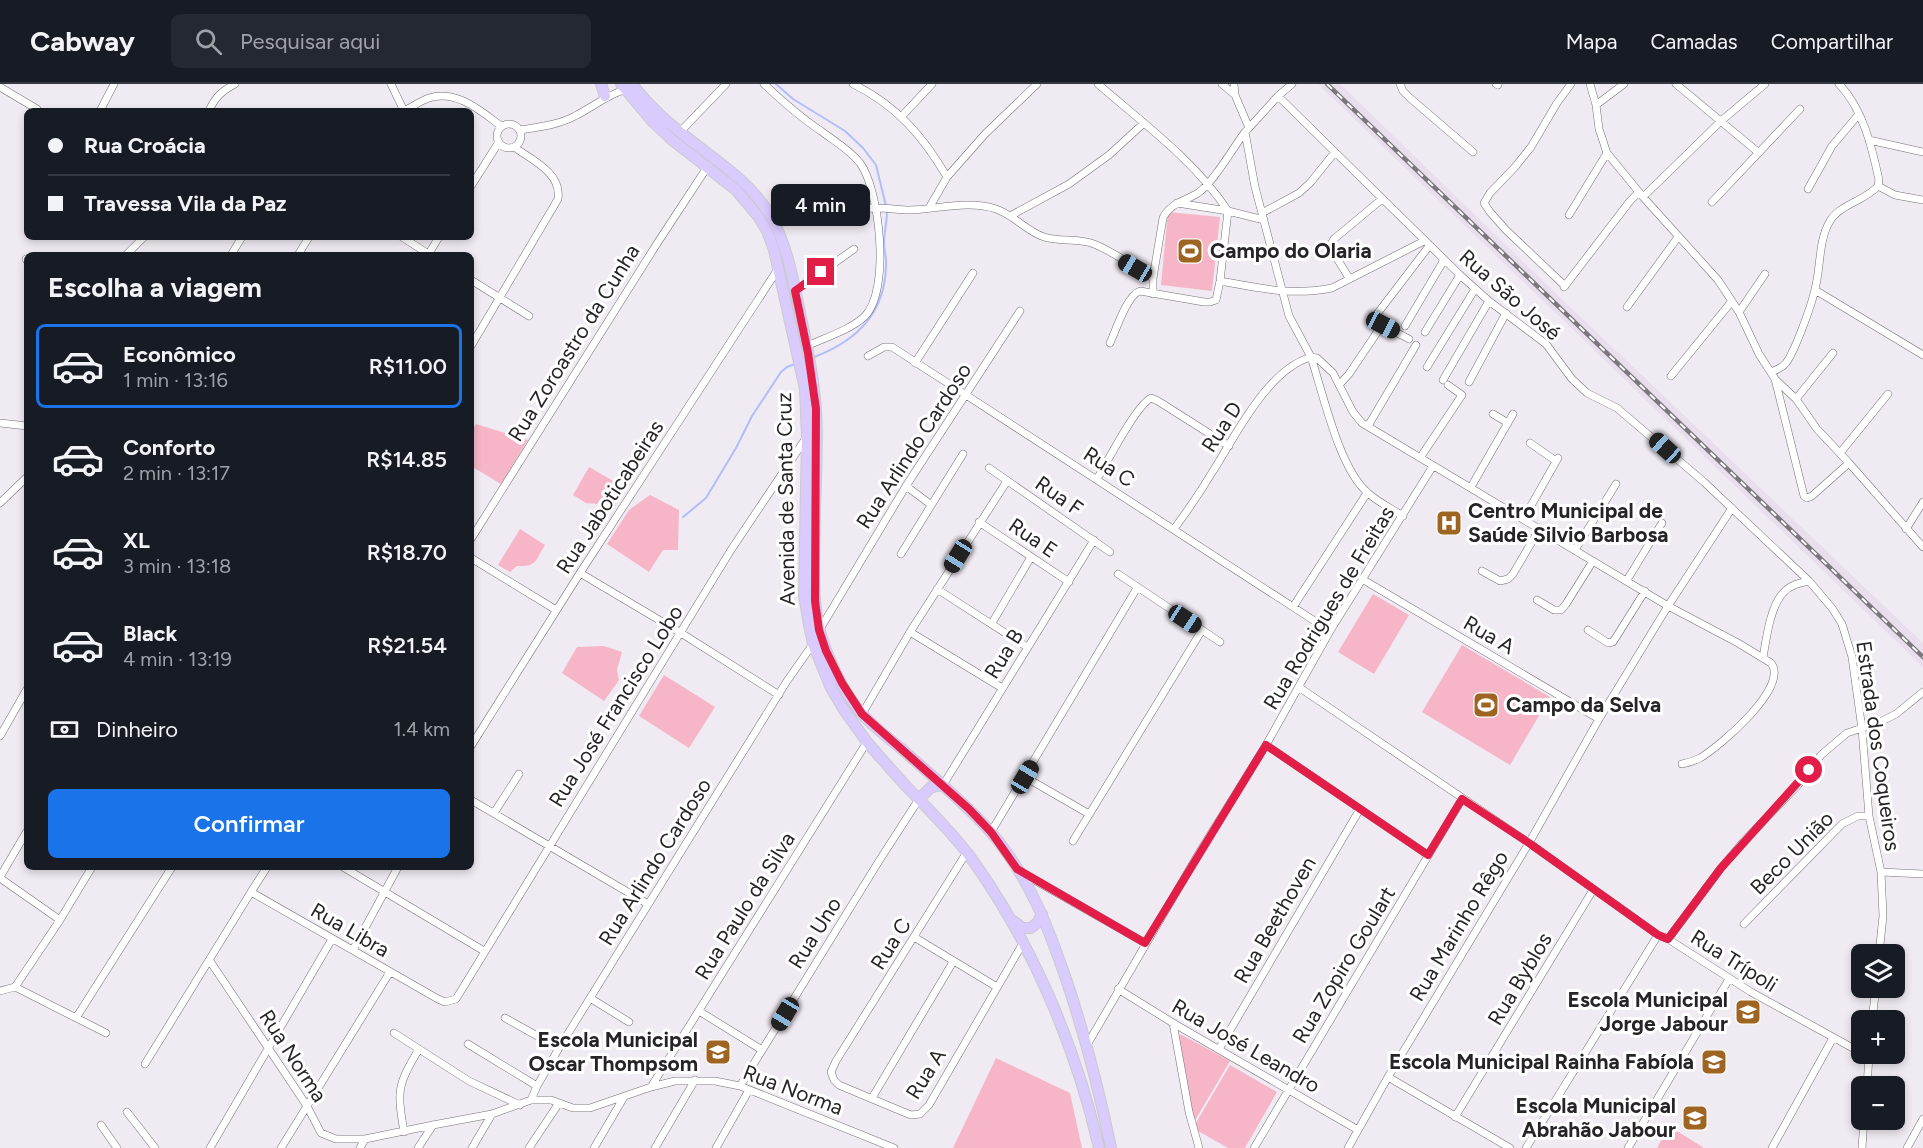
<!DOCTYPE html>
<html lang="pt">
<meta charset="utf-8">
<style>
body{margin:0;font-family:Figtree,sans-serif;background:#242831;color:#f1f3f6;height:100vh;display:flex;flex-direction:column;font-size:22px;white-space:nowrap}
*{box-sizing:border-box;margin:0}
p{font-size:20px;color:#9ea1a6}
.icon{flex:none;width:33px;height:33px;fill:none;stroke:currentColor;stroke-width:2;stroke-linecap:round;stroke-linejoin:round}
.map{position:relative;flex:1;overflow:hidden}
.drawer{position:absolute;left:24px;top:168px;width:450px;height:618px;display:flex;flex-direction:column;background:#171b24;border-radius:9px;box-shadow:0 3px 9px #0003}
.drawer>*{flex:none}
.guide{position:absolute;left:24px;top:24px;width:450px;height:132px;border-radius:9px;box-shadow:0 3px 9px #0003;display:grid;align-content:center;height:132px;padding:0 24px;background:#171b24}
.controls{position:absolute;left:1851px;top:860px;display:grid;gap:12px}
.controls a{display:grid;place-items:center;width:54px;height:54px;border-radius:9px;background:#171b24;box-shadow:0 3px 9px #0003;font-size:30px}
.end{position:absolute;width:27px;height:27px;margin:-14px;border:8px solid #e11d48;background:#fff;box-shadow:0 0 0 3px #fff}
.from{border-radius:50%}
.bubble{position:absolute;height:42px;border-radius:9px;background:#171b24;box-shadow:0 3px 9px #0003;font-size:20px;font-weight:600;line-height:42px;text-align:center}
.car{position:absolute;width:18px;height:36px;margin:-18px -9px;border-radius:8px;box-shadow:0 0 4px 2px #0007;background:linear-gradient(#222 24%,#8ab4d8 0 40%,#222 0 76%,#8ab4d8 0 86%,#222 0)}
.guide b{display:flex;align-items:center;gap:21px;height:57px;font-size:22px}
.guide b+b{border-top:2px solid #363941}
.guide i{width:15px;height:15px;background:#f1f3f6}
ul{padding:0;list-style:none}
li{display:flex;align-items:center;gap:18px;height:84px;margin:0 12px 9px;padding:0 12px;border:3px solid transparent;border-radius:9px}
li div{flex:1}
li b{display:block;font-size:22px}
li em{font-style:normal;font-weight:600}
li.on{border-color:#1a73e8}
li>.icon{width:54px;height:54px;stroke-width:1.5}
h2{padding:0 24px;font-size:27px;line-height:72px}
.pay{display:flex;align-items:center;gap:15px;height:66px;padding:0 24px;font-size:22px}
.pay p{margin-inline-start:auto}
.cta{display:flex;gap:12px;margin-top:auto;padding:12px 24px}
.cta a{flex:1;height:69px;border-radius:9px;background:#1a73e8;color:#fff;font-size:24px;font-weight:600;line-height:69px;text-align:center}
header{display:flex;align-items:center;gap:36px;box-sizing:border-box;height:84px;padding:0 30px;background:#171b24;border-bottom:2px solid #363941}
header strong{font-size:28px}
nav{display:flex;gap:33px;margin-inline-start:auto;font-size:21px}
.search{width:420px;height:54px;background:#242831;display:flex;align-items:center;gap:15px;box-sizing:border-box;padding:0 21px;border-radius:9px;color:#9ea1a6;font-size:22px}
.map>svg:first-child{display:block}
</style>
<header>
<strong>Cabway</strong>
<div class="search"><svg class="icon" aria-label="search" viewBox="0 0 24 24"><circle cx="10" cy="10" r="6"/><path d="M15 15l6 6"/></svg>Pesquisar aqui</div>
<nav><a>Mapa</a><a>Camadas</a><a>Compartilhar</a></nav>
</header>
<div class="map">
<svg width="1923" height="1064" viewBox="0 0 1923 1064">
<rect width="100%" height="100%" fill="#f0eaf2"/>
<path fill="#e8deec" d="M1318,0H1340L1548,202L1923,559V583Z"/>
<path fill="#f6b6c7" d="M1168,128L1220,133L1212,207L1161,201Z
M476,340L528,356L501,400L471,382V348Z
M589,383L622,402L617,411L615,425L601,415L597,420L586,419L573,411Z
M650,411L679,426L678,466H663L649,488L607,460L629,426Z
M520,445L545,461C535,477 537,483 517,482L510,488L498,481Z
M1373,510L1409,531L1374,590L1338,568Z
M1462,561L1550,613L1510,681L1422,628Z
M604,562L622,568L617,586L619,596L604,617L562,589L577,563Z
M664,591L715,623L689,664L639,632Z
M1180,950L1230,977L1194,1038L1179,962Z
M996,974L1070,1009L1082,1064H953Z
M1230,981L1277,1008L1245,1064H1228L1193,1044Z
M1669,1042L1704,1064H1657Z"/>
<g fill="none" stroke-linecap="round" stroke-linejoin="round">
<path stroke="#b0befe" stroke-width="2" d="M776,0L793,15L845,47L863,64L876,81L886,122
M814,273C857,257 885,229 886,182C887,175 884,167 884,159C884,149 887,138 887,127
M683,433L706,414L736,364L752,332L781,288L787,283L795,280"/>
<g stroke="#746f76" stroke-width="8">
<path id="minor" d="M391,0L404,27
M764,0C782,17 800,33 821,47C834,57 849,65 860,79C880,106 891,208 864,233C850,246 824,254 807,262
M853,0C896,21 923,52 947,93L929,124
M1098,0C1144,40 1195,77 1228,127
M1222,0L1235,11
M1234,0L1235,11L1249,44L1245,48L1255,103L1289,232L1311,273L1317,274L1333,289L1353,328L1362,339L1668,522L1738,559L1771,579C1790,603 1719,663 1700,674C1694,677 1688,679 1682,680
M1400,0L1403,7L1410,14L1473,68
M1496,0L1498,1
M1590,0L1596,21L1599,45L1607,69L1643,113L1718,196L1739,228L1759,270L1775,295L1804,412L1807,414L1812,412L1849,379
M1676,0L1759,69
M1839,0C1863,25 1872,63 1879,96L1878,102
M0,3L37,25
M1278,12L1460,191L1489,217L1546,260L1572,295L1587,309L1617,324L1704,398L1809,497L1832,524L1842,540L1852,573L1862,645L1869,732L1881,788L1883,832L1879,870
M1596,21L1624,0
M100,27L114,0
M209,27C215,13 222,7 235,0
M404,27C412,23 420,17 429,14C456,5 481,27 501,42
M901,33L932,0
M497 52a12 12 0 1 1 24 0a12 12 0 1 1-24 0Z
M1249,44L1278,12L1292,0
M520,46C539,43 558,41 575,32C593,23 605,12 624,6
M680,48L726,0
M1869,56L1923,68
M947,93L985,50L1037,0
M471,102L499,58
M1878,102L1895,111L1923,116
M1808,105L1832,62L1859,30
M1643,113L1721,37L1765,0
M1712,118L1800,25
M1177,119L1228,127L1264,136
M1262,129L1299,109L1310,99L1335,68
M1569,131L1607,69
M1010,132L1069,100L1109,71L1144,39
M773,136C807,128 842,124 877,124C888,124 899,126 910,126C938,125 969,116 996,125C1014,131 1026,147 1044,153C1060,158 1078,154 1094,160C1112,167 1136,184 1153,194
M402,153L430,171
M126,171L144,153
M231,171L242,153
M298,171L309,153
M428,171L439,153
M26,175L27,177
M1349,194L1333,168L1331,160L1334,155L1382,115
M471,196L529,232
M1220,197C1259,204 1292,212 1332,204L1424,157
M1565,202L1506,146L1490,128L1484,119L1490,109L1515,83L1531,63L1557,19L1571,0
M1564,203L1630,117L1639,108
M1815,206L1923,271
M795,207L854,165
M1153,210V194L1163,134C1170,119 1185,117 1198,109C1213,99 1233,64 1245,48
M1627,223L1678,153
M1739,228L1765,190
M1374,234L1429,162
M1405,242L1444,176
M1425,248L1460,191
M1110,259C1116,246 1127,211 1140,207L1204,218H1210L1216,216L1220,197L1228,127
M471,262L558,115C562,89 532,76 514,63
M868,272L884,263H892L1330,547
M915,279L973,189
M1427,283L1475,205
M1771,288C1776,286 1782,284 1786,279C1795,267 1812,220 1815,205C1821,184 1818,157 1830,137C1840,120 1865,117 1878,102
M1671,292L1732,217
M1443,296L1489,217
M1777,297L1796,315L1817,345L1849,379L1923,463
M1469,298L1506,229
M1339,301L1349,290L1382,241L1409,255
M1796,315L1833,269
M1493,330L1508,339
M0,339L27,342
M1368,342L1416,261
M1530,359L1556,377
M1840,369L1888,310
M1420,374L1462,311L1448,301
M989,384L1110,468
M1097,395C1108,377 1135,323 1151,314L1158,317L1229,362
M906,402L930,420
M1471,403L1513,330
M0,419L27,393
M1524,434L1558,374
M979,438L1069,498
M1174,445C1188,426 1201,407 1213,387C1236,351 1268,285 1311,273C1323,309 1339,385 1368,409C1378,418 1392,425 1403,432
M1906,445L1923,418
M471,455L658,158L708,82
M1575,466L1616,400
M901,470L963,370
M471,474L556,526
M1482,487L1500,497L1508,495L1513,490L1540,444
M580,489L681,549L779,611
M1118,490L1220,558
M1362,495L1599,635
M1627,496L1662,439
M937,505L1027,563
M1537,516L1554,526H1561L1566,520L1593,477
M1293,523L1367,409
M992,539L1031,473
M820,545L906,402L1020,227
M1588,546L1608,559L1613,558L1645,507
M910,548L1002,604
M1763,574C1766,556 1770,523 1783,509C1790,501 1799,499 1809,497
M1300,604L1529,759L1658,851L1668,855L1751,908L1869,973
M862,630L910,548L1007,397
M0,652L27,605
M1266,661L1428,771
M471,662L580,489L778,185
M1025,693L1089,730
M943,701L1094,456
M471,716L648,820
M494,729L519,690
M991,748L1137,504
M1073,757L1202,546
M967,768L836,977L831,988L834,996L839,1001L901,1027L911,1031L920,1030L929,1021L1023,859
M267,783L251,808L438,915L445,918L456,915L731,466L806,354
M343,783L484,867
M1881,788L1923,790
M1022,789L1145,859
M0,793L27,747
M0,794L60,836
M1744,840L1842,740L1858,732H1869
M914,853L997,903
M1668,855L1721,784L1743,758L1798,701L1821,671L1847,649L1878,639L1896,630L1923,608
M353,866L398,783
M210,877L307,1022L321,1049L336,1055H365L433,1041L492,1030L531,1016H551L573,1024H590L651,1003L675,997H715L740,1002L894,1064
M15,903L60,836L92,783
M15,903L106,949
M1118,905L1173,939L1358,1046
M0,907L15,903
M590,914L629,938
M699,927L762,966
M76,934L172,783
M505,934L559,964
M1872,936L1876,903
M1173,939L1189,1028L1199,1064
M394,949L469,997L520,1021
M468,960L537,1002
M1087,961L1199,769L1266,661L1330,547L1433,382
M1219,965L1360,725
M145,980L251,808
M1388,993L1510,1064
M740,1002L879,777L919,715
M1867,1002L1869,972
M651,1003L867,658
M872,1014L953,878
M531,1016L537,1002L559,964L787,597L813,560
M127,1028L155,1064
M1455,1033L1593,806
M101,1041L117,1064
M404,1048C397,1006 397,1002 419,965
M210,1064L332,855
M281,1064L390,888
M360,1064L365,1055
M418,1064L433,1041
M472,1064L492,1030
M529,1064L559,1019
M594,1064L624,1013
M655,1064L695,996
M716,1064L749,1006
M1254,1064L1462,715
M1348,1064L1388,993L1529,759L1599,635L1668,522L1732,424
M1526,1064L1658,851
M1628,1064L1729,895
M1772,1064L1833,954
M1862,1064L1864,1035
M1907,1064L1923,1035"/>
</g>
<g stroke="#cbcacb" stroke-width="12">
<path id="primary" d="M601,0L605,12
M621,0L652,37L671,55L736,106L758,132L767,147L774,166L805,305L807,352L804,511L809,541L813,560L831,604L844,626L867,658C880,673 893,688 906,702C927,724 949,745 968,770C1030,854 1076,962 1099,1064
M632,0C646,18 662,34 680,48C713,75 752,97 773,136C787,163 793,194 799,224C806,258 814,293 816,327C818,360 816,393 815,425C815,473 808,527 828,571C836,591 847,613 862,630C874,643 889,655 903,666C932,692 963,717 989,746C1029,791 1050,847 1069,904C1086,956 1100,1010 1111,1064
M919,715L931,703L943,701
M1013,837L1023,844H1031L1038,838L1042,830"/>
</g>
<use href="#minor" stroke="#fff" stroke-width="7"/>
<use href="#primary" stroke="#d9cbfd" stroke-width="10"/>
<g stroke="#7b777c" stroke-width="4.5">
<path id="rail" d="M1327,0L1923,573"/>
</g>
<use href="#rail" stroke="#fff" stroke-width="2" stroke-dasharray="7" stroke-linecap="butt"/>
</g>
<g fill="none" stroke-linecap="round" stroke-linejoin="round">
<path stroke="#e11d48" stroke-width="8" d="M821,188L795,207L808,269L816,325L815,517L819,546L826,567L842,599L862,630L969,725L991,748L1017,785L1145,859L1266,661L1428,771L1462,715L1529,759L1658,851L1668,855L1721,784L1809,686"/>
</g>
<defs>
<g id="stadium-square" transform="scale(1.35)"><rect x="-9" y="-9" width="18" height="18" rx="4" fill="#9d6422" stroke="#fff"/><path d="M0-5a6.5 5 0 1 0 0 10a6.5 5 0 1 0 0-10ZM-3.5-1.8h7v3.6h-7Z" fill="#fff"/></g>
<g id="hospital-square" transform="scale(1.35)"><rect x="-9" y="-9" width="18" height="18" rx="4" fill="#9d6422" stroke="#fff"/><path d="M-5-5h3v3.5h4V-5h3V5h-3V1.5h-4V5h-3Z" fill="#fff"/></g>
<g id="school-square" transform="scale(1.35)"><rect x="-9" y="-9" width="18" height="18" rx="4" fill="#9d6422" stroke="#fff"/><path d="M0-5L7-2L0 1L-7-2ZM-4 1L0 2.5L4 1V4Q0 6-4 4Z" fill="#fff"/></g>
</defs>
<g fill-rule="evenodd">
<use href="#stadium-square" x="1190" y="167"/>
<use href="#hospital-square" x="1449" y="439"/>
<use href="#stadium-square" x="1486" y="621"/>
<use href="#school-square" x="1748" y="928"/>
<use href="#school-square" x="718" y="968"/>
<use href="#school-square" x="1714" y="978"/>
<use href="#school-square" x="1695" y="1034"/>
</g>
<g text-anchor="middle" stroke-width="6" stroke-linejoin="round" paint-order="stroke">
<g font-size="21" font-weight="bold" fill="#262427" stroke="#fff" text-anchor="end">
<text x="1210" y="174" text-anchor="start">Campo do Olaria</text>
<text x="1468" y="434" text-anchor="start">Centro Municipal de<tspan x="1468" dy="24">Saúde Silvio Barbosa</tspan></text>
<text x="1506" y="628" text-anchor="start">Campo da Selva</text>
<text x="1728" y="923">Escola Municipal<tspan x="1728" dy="24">Jorge Jabour</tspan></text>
<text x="698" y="963">Escola Municipal<tspan x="698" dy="24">Oscar Thompsom</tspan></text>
<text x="1694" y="985">Escola Municipal Rainha Fabíola</text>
<text x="1676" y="1029">Escola Municipal<tspan x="1676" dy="24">Abrahão Jabour</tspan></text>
</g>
<g font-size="21" fill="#262427" stroke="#fff">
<text transform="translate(1510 211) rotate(41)" y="7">Rua São José</text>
<text transform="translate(574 259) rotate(-58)" y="7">Rua Zoroastro da Cunha</text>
<text transform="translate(1222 343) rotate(-57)" y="7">Rua D</text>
<text transform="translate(914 362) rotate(-57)" y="7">Rua Arlindo Cardoso</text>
<text transform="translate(1109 383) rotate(33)" y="7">Rua C</text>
<text transform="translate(1059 412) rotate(35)" y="7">Rua F</text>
<text transform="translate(610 413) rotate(-57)" y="7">Rua Jaboticabeiras</text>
<text transform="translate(786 415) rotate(-91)" y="7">Avenida de Santa Cruz</text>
<text transform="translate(1033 454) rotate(34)" y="7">Rua E</text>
<text transform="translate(1329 524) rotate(-59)" y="7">Rua Rodrigues de Freitas</text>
<text transform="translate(1489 551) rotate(30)" y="7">Rua A</text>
<text transform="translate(1004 570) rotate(-58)" y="7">Rua B</text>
<text transform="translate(616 622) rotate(-58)" y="7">Rua José Francisco Lobo</text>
<text transform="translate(1878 662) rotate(82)" y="7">Estrada dos Coqueiros</text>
<text transform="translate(1792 769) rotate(-45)" y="7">Beco União</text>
<text transform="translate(655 778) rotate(-58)" y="7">Rua Arlindo Cardoso</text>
<text transform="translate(745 822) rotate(-58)" y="7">Rua Paulo da Silva</text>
<text transform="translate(1275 836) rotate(-60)" y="7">Rua Beethoven</text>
<text transform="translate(1459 842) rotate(-59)" y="7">Rua Marinho Rêgo</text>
<text transform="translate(350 846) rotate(30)" y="7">Rua Libra</text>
<text transform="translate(815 849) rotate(-58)" y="7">Rua Uno</text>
<text transform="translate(891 860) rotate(-58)" y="7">Rua C</text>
<text transform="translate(1734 877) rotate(32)" y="7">Rua Trípoli</text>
<text transform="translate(1344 881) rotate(-59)" y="7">Rua Zopiro Goulart</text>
<text transform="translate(1520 895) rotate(-59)" y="7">Rua Byblos</text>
<text transform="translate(1246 962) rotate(30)" y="7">Rua José Leandro</text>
<text transform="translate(293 972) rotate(57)" y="7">Rua Norma</text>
<text transform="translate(926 990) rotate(-58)" y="7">Rua A</text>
<text transform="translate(793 1006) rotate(21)" y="7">Rua Norma</text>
</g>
</g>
</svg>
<div class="controls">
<a><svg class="icon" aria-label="layers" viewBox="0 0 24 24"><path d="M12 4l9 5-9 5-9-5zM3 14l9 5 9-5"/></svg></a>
<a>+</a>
<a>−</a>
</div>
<i class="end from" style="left:1809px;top:686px"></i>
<i class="end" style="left:821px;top:188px"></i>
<div class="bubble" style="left:771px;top:100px;width:99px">4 min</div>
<i class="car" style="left:1135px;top:184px;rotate:300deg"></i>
<i class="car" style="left:1383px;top:241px;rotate:118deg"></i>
<i class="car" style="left:1665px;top:364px;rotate:312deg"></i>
<i class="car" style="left:958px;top:472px;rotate:212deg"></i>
<i class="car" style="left:1185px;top:535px;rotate:123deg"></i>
<i class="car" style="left:1025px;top:693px;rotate:31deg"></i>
<i class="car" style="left:785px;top:930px;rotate:211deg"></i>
<div class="guide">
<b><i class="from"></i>Rua Croácia</b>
<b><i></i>Travessa Vila da Paz</b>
</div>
<section class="drawer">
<h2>Escolha a viagem</h2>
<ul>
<li class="on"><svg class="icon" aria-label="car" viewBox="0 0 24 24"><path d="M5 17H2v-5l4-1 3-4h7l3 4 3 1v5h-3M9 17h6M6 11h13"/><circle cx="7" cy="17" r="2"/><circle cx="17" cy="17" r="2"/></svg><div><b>Econômico</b><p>1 min · 13:16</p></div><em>R$11.00</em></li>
<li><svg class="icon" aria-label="car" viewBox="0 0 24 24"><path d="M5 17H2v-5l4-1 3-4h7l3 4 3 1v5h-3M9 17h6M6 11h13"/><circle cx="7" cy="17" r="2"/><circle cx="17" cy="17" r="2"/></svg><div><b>Conforto</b><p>2 min · 13:17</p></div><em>R$14.85</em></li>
<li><svg class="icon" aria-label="car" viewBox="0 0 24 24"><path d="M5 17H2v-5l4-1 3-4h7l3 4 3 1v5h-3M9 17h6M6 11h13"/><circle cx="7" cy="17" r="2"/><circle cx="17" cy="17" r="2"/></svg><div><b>XL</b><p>3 min · 13:18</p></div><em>R$18.70</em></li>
<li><svg class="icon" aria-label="car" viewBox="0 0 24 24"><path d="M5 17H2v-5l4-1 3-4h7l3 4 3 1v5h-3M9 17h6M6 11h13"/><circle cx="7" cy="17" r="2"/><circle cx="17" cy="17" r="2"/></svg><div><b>Black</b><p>4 min · 13:19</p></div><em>R$21.54</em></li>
</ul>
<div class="pay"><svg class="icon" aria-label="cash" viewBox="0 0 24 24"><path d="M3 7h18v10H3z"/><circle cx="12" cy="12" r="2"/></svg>Dinheiro<p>1.4 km</p></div>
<div class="cta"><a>Confirmar</a></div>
</section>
</div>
